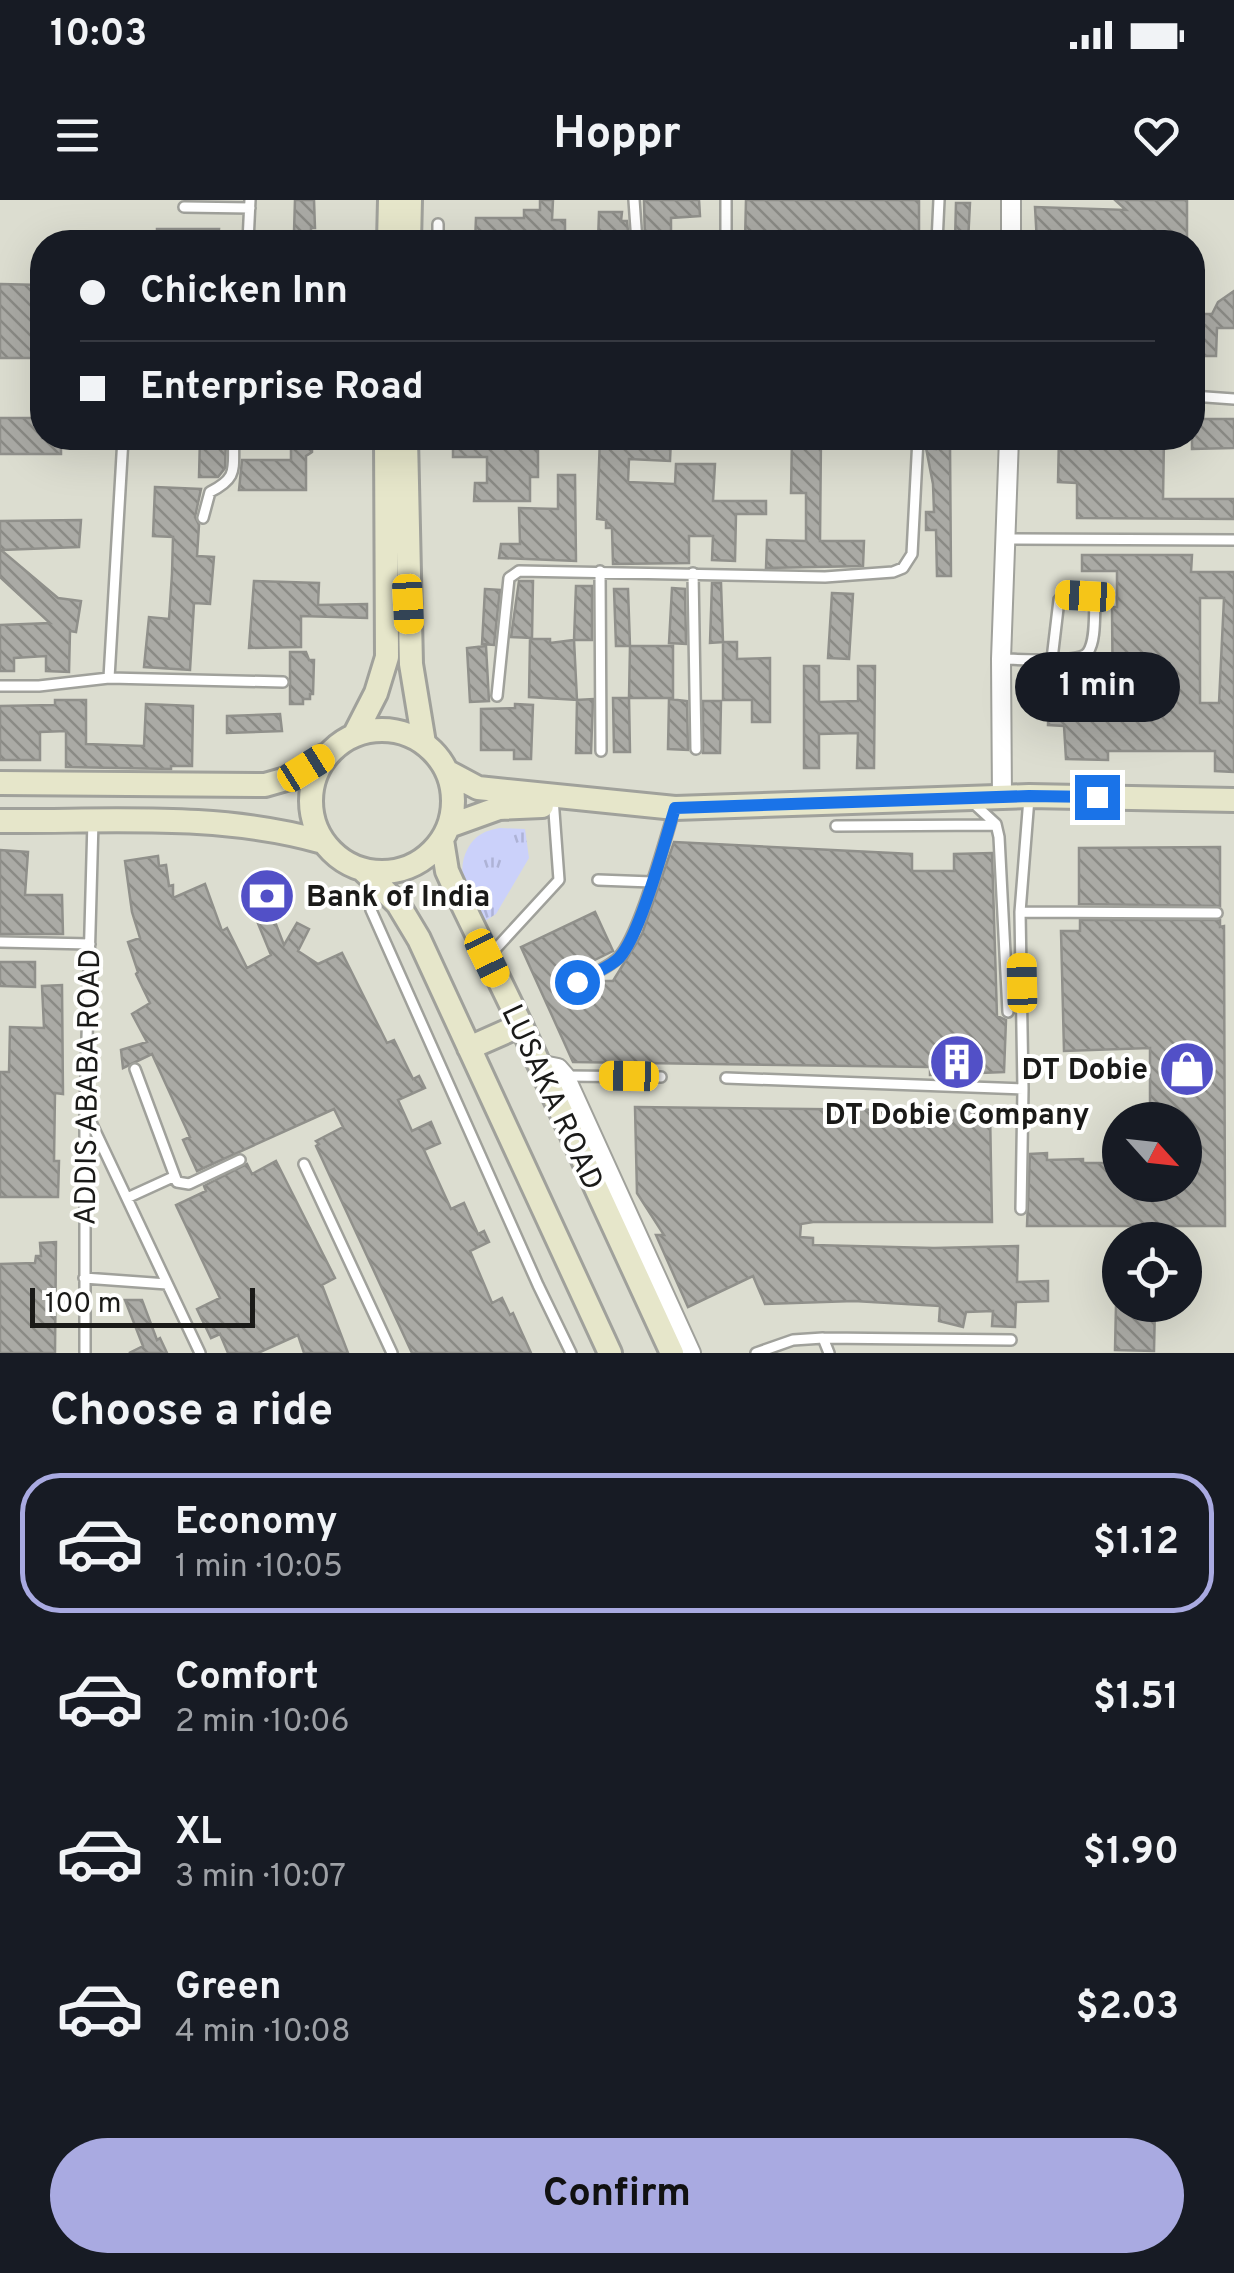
<!DOCTYPE html>
<meta charset="utf-8">
<style>
body{margin:0;font-family:Overpass,sans-serif;background:#20242c;color:#f1f3f6;height:100vh;display:flex;flex-direction:column;font-size:38px;white-space:nowrap}
*{box-sizing:border-box;margin:0}
p{font-size:32px;color:#9ea1a6}
.icon{flex:none;width:55px;height:55px;fill:none;stroke:currentColor;stroke-width:2;stroke-linecap:round;stroke-linejoin:round}
.map{position:relative;height:1153px;overflow:hidden}
.panel{display:flex;flex-direction:column;background:#171b24;flex:1}
.panel>*{flex:none}
.hud{position:absolute;left:30px;top:30px;width:1175px;height:220px;border-radius:40px;box-shadow:0 10px 40px #0002;display:grid;align-content:center;height:220px;padding:0 50px;background:#171b24}
.needle{width:65px;rotate:117deg}
.fabs{position:absolute;left:1102px;top:902px;display:grid;gap:20px}
.fabs a{display:grid;place-items:center;width:100px;height:100px;border-radius:50%;background:#171b24;box-shadow:0 10px 40px #0002;font-size:50px}
.scale{position:absolute;left:30px;bottom:25px;width:225px;box-sizing:border-box;padding-left:10px;border:5px solid #1a1a18;border-top:0;font-size:28px;line-height:35px;white-space:nowrap;color:#1a1a18;-webkit-text-stroke:8px #fffffe;paint-order:stroke}
.end{position:absolute;width:45px;height:45px;margin:-22px;border:12px solid #1a73e8;background:#fff;box-shadow:0 0 0 5px #fff}
.from{border-radius:50%}
.bubble{position:absolute;height:70px;border-radius:35px;background:#171b24;box-shadow:0 10px 40px #0002;font-size:32px;font-weight:700;line-height:70px;text-align:center}
.car{position:absolute;width:30px;height:60px;margin:-30px -15px;border-radius:12px;box-shadow:0 0 8px 2px #0007;background:linear-gradient(#f5c518 24%,#345 0 40%,#f5c518 0 76%,#345 0 86%,#f5c518 0)}
.hud b{display:flex;align-items:center;gap:35px;height:95px;font-size:38px}
.hud b+b{border-top:2px solid #363941}
.hud i{width:25px;height:25px;background:#f1f3f6}
ul{padding:0;list-style:none}
li{display:flex;align-items:center;gap:30px;height:140px;margin:0 20px 15px;padding:0 30px;border:5px solid transparent;border-radius:40px}
li div{flex:1}
li b{display:block;font-size:38px}
li em{font-style:normal;font-weight:700}
li.active{border-color:#a9aae1}
li>.icon{width:90px;height:90px;stroke-width:1.5}
h2{padding:0 50px;font-size:45px;line-height:120px}
.cta{display:flex;gap:20px;margin-top:auto;padding:20px 50px}
.cta a{flex:1;height:115px;border-radius:60px;background:#a9aae1;color:#111;font-size:40px;font-weight:700;line-height:115px;text-align:center}
.status{display:flex;justify-content:space-between;align-items:center;height:70px;padding:0 50px;background:#171b24;direction:ltr}
.status svg{height:28px;fill:currentColor}
header{display:flex;justify-content:space-between;align-items:center;height:130px;padding:0 50px;background:#171b24;font-size:45px;font-weight:700}
.map>svg:first-child{display:block}
</style>
<div class="status"><b>10:03</b><svg viewBox="0 0 49 12"><path d="M0 12V9h3v3zM5 12V6h3v6zM10 12V3h3v9zM15 12V0h3v12zM26 1h20v11H26zM47 4h2v5h-2z"/></svg></div>
<header><svg class="icon" aria-label="menu" viewBox="0 0 24 24"><path d="M4 6h16M4 12h16M4 18h16"/></svg>Hoppr<svg class="icon" aria-label="heart" viewBox="0 0 24 24"><path d="M12 20l-8-8c-3-5 5-10 8-4 3-6 11-1 8 4z"/></svg></header>
<div class="map">
<svg width="1234" height="1153" viewBox="0 0 1234 1153">
<defs>
<pattern id="park-tufts" width="24" height="20" patternUnits="userSpaceOnUse" patternTransform="scale(2.5)"><rect width="24" height="20" fill="#cbd1fa"/><path d="M3 7l-1-3M5 7V3M7 7l1-3M15 17l-1-3M17 17v-4M19 17l1-3" fill="none" stroke="#aeb3d6"/></pattern>
<pattern id="building-back-hatch" width="6" height="6" patternUnits="userSpaceOnUse" patternTransform="scale(2.5)"><rect width="6" height="6" fill="#aaaaa5"/><path d="M-1 5l2 2M0 0l6 6M5-1l2 2" fill="none" stroke="#8a8a85"/></pattern>
</defs>
<rect width="100%" height="100%" fill="#e6e6e0"/>
<path fill="#dcddd0" fill-rule="evenodd" d="M0,0H1234V1153H0ZM42,42H1192V238H42ZM1120,920H1185V985H1120ZM1120,1040H1185V1105H1120Z"/>
<path fill="url(#park-tufts)" d="M500,628L525,629L529,658L496,714L485,721C471,696 453,676 468,648C475,635 486,630 500,628Z"/>
<path fill="url(#building-back-hatch)" stroke="#90908b" stroke-width="2.5" fill-rule="evenodd" d="M295,0H314L315,28H311V32H294Z
M540,0H553L552,20H565V42H475L476,18H524V10H540Z
M644,0H699L700,16L671,18V42H645Z
M746,0H919V42H745Z
M1115,0H1187V42H1037L1035,7L1126,10Z
M956,3H970L968,42H955Z
M599,12H622L621,21H627L629,42H598Z
M157,29H219L218,42H157Z
M0,84L42,85V158H0Z
M1234,91V128H1217L1216,156H1192V121H1204V114H1212L1218,102Z
M0,218H42V238H61V254H0Z
M1192,219H1234V248L1192,249Z
M200,238H226L225,268L218,277H199Z
M291,238L312,239V252L306,256V290H239L242,260H291Z
M464,238H538V277H530V301H474L475,283H487V257H453V240Z
M600,238H671L670,261L629,259L628,282L675,284L676,264H715L713,301H766V314H736L735,361L712,360L713,336H689V363L613,364L612,328H606V320L597,319Z
M792,238H821L820,341H864L863,366L766,368L767,340L806,341V293H791Z
M1059,238H1164L1163,299H1234V319L1077,318V283L1058,282Z
M936,245H950L951,376H937L936,330H926V312H934L933,284L926,248L936,249Z
M558,275H575L576,361L499,358L501,344H520L519,308L558,309Z
M155,287L201,289L195,317L199,325L197,356L214,357L210,404L194,403L190,470L144,467L149,417L169,419L172,374L173,337L153,336Z
M81,320L79,347L1,350L58,398L81,401L76,432L70,431L69,472L46,471V456L14,458V471H0V425L50,423L0,377V321Z
M1082,355H1192L1191,372H1234V572L1215,571V551H1108V560L1066,559L1064,526L1048,525L1049,468L1075,466L1076,516L1113,515L1112,407H1117V371H1082ZM1200,398H1224L1219,503H1200Z
M254,381L319,383L318,405L367,404V418L301,416V447L249,448Z
M519,381H533L532,438L511,437Z
M712,383H721L723,442L710,443Z
M576,386H592V440H574Z
M672,388L685,389L686,444L669,443Z
M485,389L500,390L494,445L482,444Z
M614,389H628L630,446H616Z
M832,393L853,394L849,459L828,458Z
M530,439H550V443L574,440L577,500L529,497Z
M723,442H737V459L770,458V522H752V500H723Z
M486,446L489,501L470,502L467,448Z
M630,446H673V498H629Z
M290,452H306L309,460H314L313,494H310V499H303V504H290Z
M804,466H819V502L858,501V466H875L874,568H857L858,533L819,534V568H804Z
M613,498H629L630,552H614Z
M593,499L591,553H576L577,500Z
M669,499L687,501L688,550L668,549Z
M55,500H86V544L144,546L146,504L193,506L192,566H171V569L66,567V531L40,532V560H0V506L55,505Z
M703,501H721L720,553H703Z
M515,504L533,505L531,559H514V550H481V509L515,508Z
M280,514L282,531L227,533V516Z
M674,642L912,654V671H954V654L992,653L997,816L1006,820L1004,872L930,875V867L573,862L521,747L595,712L613,751L554,780H569L570,787L578,790L598,781H613L642,734Z
M1220,647V706L1079,704V648Z
M0,650L28,652L25,695H62L63,734H0Z
M158,656L159,666L166,665L169,686L173,685V698L205,684L222,731L227,728L247,768L271,755L248,699L263,691L284,745L297,723L309,729L298,751L318,764L342,753L387,843L394,840L413,879L419,876L425,888L398,900L412,931L431,922L440,943L424,950L451,1009L464,1003L478,1034L484,1031L489,1042L470,1051L492,1103L502,1098L510,1115L513,1113L531,1153H412L316,946L319,944L316,941L343,927L334,909L197,971L183,940L190,937L152,854L123,868L121,850L147,842L132,814L150,803L136,774L138,772L128,742L140,738L132,712L125,661Z
M1080,720H1220V727L1224,726L1225,1026H1027L1030,954L1047,953V960L1083,959V963H1120V985H1185V920H1150V848L1064,851L1061,731H1080Z
M0,762H35V787L0,786Z
M62,785L63,894L55,893L54,961H59L58,997H0V872H9L10,827L44,828L42,786Z
M635,907L990,911L992,1022H813L801,1024L800,1037L813,1038V1045L934,1048L1018,1046L1017,1082L1048,1081V1101L1016,1102L1015,1127L992,1126L993,1111L966,1112L963,1127L939,1121L940,1106L854,1101L765,1104L753,1076L688,1107L656,1035H664L637,993Z
M276,961L335,1078L322,1085L348,1153H304L298,1135L258,1153H228L220,1134L211,1138L197,1109L220,1098L176,1005L206,991L204,986L247,964L252,974Z
M56,1042L55,1153H0V1064L35,1063L36,1056H41L40,1043Z
M125,1100H142L157,1140L160,1138L167,1153H129L143,1146Z
M1116,1105H1155L1154,1151L1115,1150Z"/>
<g fill="none" stroke-linecap="round" stroke-linejoin="round">
<g stroke="#a0a19b" stroke-width="14">
<path id="service" d="M634,0L637,42
M184,7L250,8
M438,24V42
M248,42L250,0
M726,42V0
M937,42L939,0
M1192,196L1234,199
M203,318L210,292C240,277 232,268 234,238
M1006,339L1234,340
M600,371L601,551
M693,373L696,549
M1001,459C1017,459 1080,464 1088,452C1096,440 1094,416 1095,403L1090,398L1065,395L1059,400L1052,459
M109,478L123,238
M0,486H39L109,478L283,482
M497,496L509,378L519,371L825,377L893,372L903,368L912,354L918,238
M971,601L996,624L999,637L1008,812
M836,626L996,625
M598,680L652,682
M371,710L538,1085L571,1153
M1020,712L1217,713
M0,742L90,744
M490,755L559,680L553,598
M577,782C590,775 608,768 618,758C639,737 664,643 674,611
M135,869L177,982L189,984L240,960
M565,876L661,877
M726,878L1023,889
M88,916L200,1153
M304,964L392,1153
M127,998L173,977
M1021,1009L1023,889L1020,712L1029,598
M84,1078L167,1084
M823,1138L1011,1140
M85,1153V911L93,621
M756,1153L793,1140L823,1138L829,1153"/>
</g>
<g stroke="#a0a19b" stroke-width="22">
<path id="minor" d="M1011,42V0
M1002,599L1001,459L1009,238
M538,864L558,868L565,876L691,1153"/>
</g>
<g stroke="#a0a19b" stroke-width="28">
<path id="secondary" d="M389,42L390,0
M409,42L410,0
M406,238L411,464L424,543
M311 601a71 71 0 1 1 142 0a71 71 0 1 1-142 0Z
M355,534L376,493L387,457L386,238
M448,572L478,588L675,608L1029,596L1234,600
M0,583L265,585L286,579L324,556
M0,621C107,622 219,612 323,642
M449,626L499,608L542,606
M442,640L447,671L457,693L521,825L672,1153
M364,671L398,704L419,739L610,1153
M469,848L521,825"/>
</g>
<use href="#service" stroke="#fff" stroke-width="9"/>
<use href="#minor" stroke="#fff" stroke-width="18"/>
<use href="#secondary" stroke="#e6e6ca" stroke-width="22"/>
</g>
<g fill="none" stroke-linecap="round" stroke-linejoin="round">
<path stroke="#1a73e8" stroke-width="12" d="M577,782C590,775 609,768 619,758C640,736 665,641 675,608L1029,596L1097,597"/>
</g>
<defs>
<g id="bank-disc" transform="scale(2.875)"><circle r="9.5" fill="#5250c7" stroke="#fffffe"/><path d="M-6-4H6V4H-6ZM0-2.3a2.3 2.3 0 1 0 0 4.6a2.3 2.3 0 1 0 0-4.6Z" fill="#fff"/></g>
<g id="building-disc" transform="scale(2.875)"><circle r="9.5" fill="#5250c7" stroke="#fffffe"/><path d="M-4-6H4V6H1V3H-1V6H-4ZM-2.5-4.3h1.7v1.8h-1.7ZM.8-4.3h1.7v1.8H.8ZM-2.5-1h1.7V.8h-1.7ZM.8-1h1.7V.8H.8Z" fill="#fff"/></g>
<g id="shop-disc" transform="scale(2.875)"><circle r="9.5" fill="#5250c7" stroke="#fffffe"/><path d="M-5-2.5h2.3a2.7 3.5 0 0 1 5.4 0H5L5.5 6h-11ZM-1.5-2.5h3a1.5 2.3 0 0 0-3 0Z" fill="#fff"/></g>
</defs>
<g fill-rule="evenodd">
<use href="#bank-disc" x="267" y="696"/>
<use href="#building-disc" x="957" y="862"/>
<use href="#shop-disc" x="1187" y="869"/>
</g>
<g text-anchor="middle" stroke-width="8" stroke-linejoin="round" paint-order="stroke">
<g font-size="30" font-weight="bold" fill="#1a1a18" stroke="#fffffe" text-anchor="start">
<text x="306" y="706">Bank of India</text>
<text x="1148" y="879" text-anchor="end">DT Dobie</text>
<text x="957" y="924" text-anchor="middle">DT Dobie Company</text>
</g>
<g font-size="30" fill="#1a1a18" stroke="#fffffe">
<text transform="translate(87 887) rotate(-89)" y="10">ADDIS ABABA ROAD</text>
<text transform="translate(553 897) rotate(65)" y="10">LUSAKA ROAD</text>
</g>
</g>
</svg>
<div class="fabs">
<a><svg class="needle" viewBox="-14 -14 28 28"><path d="M0-13l5 13h-10z" fill="#e53935"/><path d="M0 13l5-13h-10z" fill="#9ea1a6"/></svg></a>
<a><svg class="icon" aria-label="locate" viewBox="0 0 24 24"><circle cx="12" cy="12" r="6"/><path d="M12 2v4M12 18v4M2 12h4M18 12h4"/></svg></a>
</div>
<div class="scale">100 m</div>
<i class="end from" style="left:577px;top:782px"></i>
<i class="end" style="left:1097px;top:597px"></i>
<div class="bubble" style="left:1015px;top:452px;width:165px">1 min</div>
<i class="car" style="left:1085px;top:396px;rotate:273deg"></i>
<i class="car" style="left:408px;top:404px;rotate:177deg"></i>
<i class="car" style="left:306px;top:568px;rotate:58deg"></i>
<i class="car" style="left:487px;top:758px;rotate:154deg"></i>
<i class="car" style="left:1022px;top:783px;rotate:359deg"></i>
<i class="car" style="left:629px;top:876px;rotate:271deg"></i>
<div class="hud">
<b><i class="from"></i>Chicken Inn</b>
<b><i></i>Enterprise Road</b>
</div>
</div>
<section class="panel">
<h2>Choose a ride</h2>
<ul>
<li class="active"><svg class="icon" aria-label="car" viewBox="0 0 24 24"><path d="M5 17H2v-5l4-1 3-4h7l3 4 3 1v5h-3M9 17h6M6 11h13"/><circle cx="7" cy="17" r="2"/><circle cx="17" cy="17" r="2"/></svg><div><b>Economy</b><p>1 min · 10:05</p></div><em>$1.12</em></li>
<li><svg class="icon" aria-label="car" viewBox="0 0 24 24"><path d="M5 17H2v-5l4-1 3-4h7l3 4 3 1v5h-3M9 17h6M6 11h13"/><circle cx="7" cy="17" r="2"/><circle cx="17" cy="17" r="2"/></svg><div><b>Comfort</b><p>2 min · 10:06</p></div><em>$1.51</em></li>
<li><svg class="icon" aria-label="car" viewBox="0 0 24 24"><path d="M5 17H2v-5l4-1 3-4h7l3 4 3 1v5h-3M9 17h6M6 11h13"/><circle cx="7" cy="17" r="2"/><circle cx="17" cy="17" r="2"/></svg><div><b>XL</b><p>3 min · 10:07</p></div><em>$1.90</em></li>
<li><svg class="icon" aria-label="car" viewBox="0 0 24 24"><path d="M5 17H2v-5l4-1 3-4h7l3 4 3 1v5h-3M9 17h6M6 11h13"/><circle cx="7" cy="17" r="2"/><circle cx="17" cy="17" r="2"/></svg><div><b>Green</b><p>4 min · 10:08</p></div><em>$2.03</em></li>
</ul>
<div class="cta"><a>Confirm</a></div>
</section>
